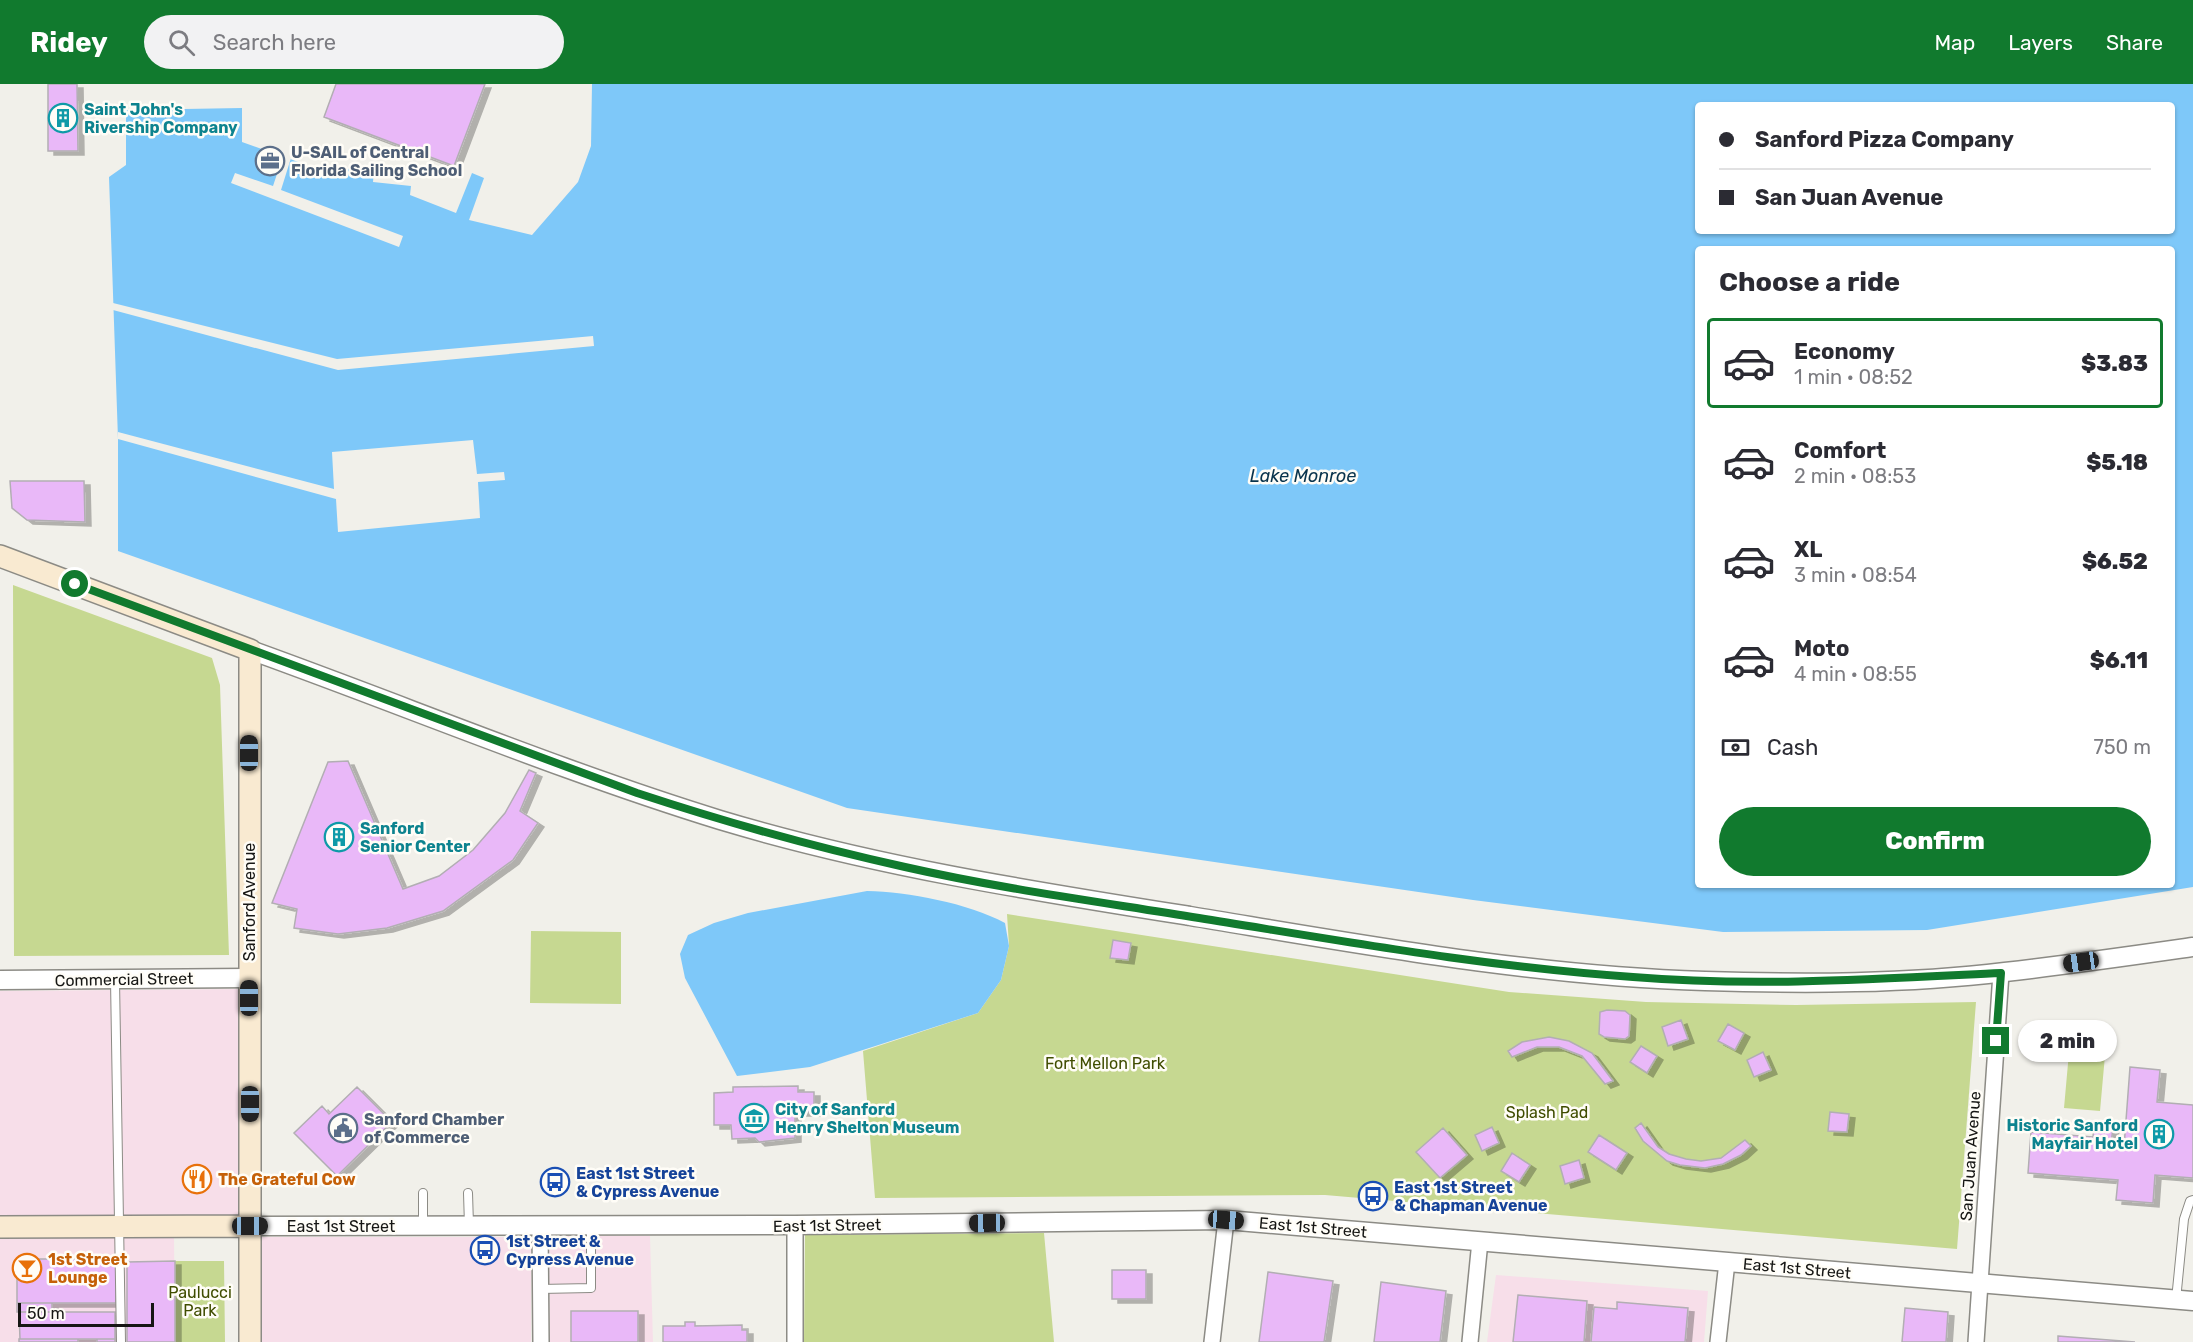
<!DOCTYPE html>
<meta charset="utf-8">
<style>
body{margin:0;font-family:Rubik,sans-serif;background:#f2f2f3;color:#2b2b33;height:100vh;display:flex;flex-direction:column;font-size:22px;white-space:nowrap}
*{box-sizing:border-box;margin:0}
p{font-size:20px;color:#7c7c81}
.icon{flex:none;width:33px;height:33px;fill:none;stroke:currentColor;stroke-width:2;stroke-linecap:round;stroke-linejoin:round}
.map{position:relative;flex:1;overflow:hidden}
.side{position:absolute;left:1695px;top:162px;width:480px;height:642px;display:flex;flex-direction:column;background:#fff;border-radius:6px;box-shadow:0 2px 4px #0004}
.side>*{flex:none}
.hud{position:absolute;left:1695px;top:18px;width:480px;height:132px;border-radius:6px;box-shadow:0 2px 4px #0004;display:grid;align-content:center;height:132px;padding:0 24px;background:#fff}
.scale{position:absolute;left:18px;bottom:15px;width:136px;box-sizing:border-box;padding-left:6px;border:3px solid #161614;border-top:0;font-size:16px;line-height:21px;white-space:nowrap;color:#161614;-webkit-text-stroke:4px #fffdf7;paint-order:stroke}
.end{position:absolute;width:27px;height:27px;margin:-14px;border:8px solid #117a2e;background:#fff;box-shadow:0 0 0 3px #fff}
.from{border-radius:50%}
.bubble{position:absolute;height:42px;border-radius:21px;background:#fff;box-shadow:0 2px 4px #0004;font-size:20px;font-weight:800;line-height:42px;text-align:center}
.car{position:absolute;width:18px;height:36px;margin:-18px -9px;border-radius:8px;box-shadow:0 0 4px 2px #0007;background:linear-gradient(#222 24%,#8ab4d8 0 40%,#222 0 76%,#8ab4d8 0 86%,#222 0)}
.hud b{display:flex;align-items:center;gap:21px;height:57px;font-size:22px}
.hud b+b{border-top:2px solid #e1e1e2}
.hud i{width:15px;height:15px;background:#2b2b33}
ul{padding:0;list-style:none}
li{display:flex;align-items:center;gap:18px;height:90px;margin:0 12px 9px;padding:0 12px;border:3px solid transparent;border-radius:6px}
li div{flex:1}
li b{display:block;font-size:22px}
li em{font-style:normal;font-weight:800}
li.current{border-color:#117a2e}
li>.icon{width:54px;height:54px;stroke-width:1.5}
h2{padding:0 24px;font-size:27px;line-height:72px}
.pay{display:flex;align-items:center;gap:15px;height:66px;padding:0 24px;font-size:22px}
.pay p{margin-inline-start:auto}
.cta{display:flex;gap:12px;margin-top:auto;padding:12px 24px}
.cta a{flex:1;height:69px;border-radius:36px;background:#117a2e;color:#fff;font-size:24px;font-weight:800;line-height:69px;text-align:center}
header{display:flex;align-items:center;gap:36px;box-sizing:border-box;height:84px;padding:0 30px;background:#117a2e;color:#fff}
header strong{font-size:28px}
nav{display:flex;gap:33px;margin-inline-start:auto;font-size:21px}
.search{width:420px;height:54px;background:#f2f2f3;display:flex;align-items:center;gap:15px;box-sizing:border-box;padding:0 21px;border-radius:33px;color:#7c7c81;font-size:22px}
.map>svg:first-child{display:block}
</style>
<header>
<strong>Ridey</strong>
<div class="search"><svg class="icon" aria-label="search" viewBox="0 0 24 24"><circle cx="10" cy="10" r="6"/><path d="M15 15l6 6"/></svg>Search here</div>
<nav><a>Map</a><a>Layers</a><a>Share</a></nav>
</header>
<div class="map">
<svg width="2193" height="1258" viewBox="0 0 2193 1258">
<defs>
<filter id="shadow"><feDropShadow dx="6" dy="4" stdDeviation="0" flood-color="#0004"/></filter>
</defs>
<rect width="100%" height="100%" fill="#f1f0ea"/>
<path fill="#f7dee9" d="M239,905L241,1131L0,1133V907Z
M174,1151L175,1258H0V1152Z
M549,1152H650L653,1258H550Z
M260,1153H531V1258H260Z
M1496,1191L1708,1207L1704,1258H1487Z"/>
<path fill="#c6d891" d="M13,501L212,574L220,601L229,871L14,872Z
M1007,830L1509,908L1646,918L1796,921L1976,918L1957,1165L1325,1111L875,1114L863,967L978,929L1001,896L1009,862Z
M531,847L621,848V920L530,919Z
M2071,946L2107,949L2100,1027L2064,1024Z
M1044,1149L1054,1258H804L805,1151Z
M175,1177H224L225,1258H175Z"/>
<path fill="#7ec8f9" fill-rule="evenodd" d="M592,0H2193V803L1927,846L1723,848L1473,816L847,724L118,467V355L109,93L126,81V26L242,24V58L335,91L338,84L374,87L373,98L411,102L410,111L456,129L472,89L484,94L469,136L532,151L578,98L591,62ZM1698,21H2172V147H1698ZM1698,165H2172V801H1698Z
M867,807C908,808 968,819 1005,839L1009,862L1001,896L978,929L810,983L737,992L685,894L680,870L688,851L714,839L748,829Z"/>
<path fill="#f1f0ea" d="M283,72L291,74L281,106L403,152L399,163L231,99L235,89L273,102Z
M113,219L337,275L593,252L594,262L338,286L113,226Z
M118,348L334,405L332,368L473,356L477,390L504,388L505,396L478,398L480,434L338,448L336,415L118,355Z"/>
<path fill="#e9b8f8" stroke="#b2aeb3" stroke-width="1.5" filter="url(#shadow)" d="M48,0H77L78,67H48Z
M336,0H485L454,82L324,33Z
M10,397H84L85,438L27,436L12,424Z
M348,677L403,805L439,792L473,766L505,729L529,686L536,689L520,727L538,739L513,776L443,827L387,844L338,850L294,844L297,825L272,819L328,678Z
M1113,856L1131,859L1128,876L1110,874Z
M1607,926L1625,927L1630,931L1629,952L1625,955L1604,953L1599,950L1600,928Z
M1681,936L1688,955L1668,962L1662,943Z
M1728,940L1744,949L1735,966L1718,957Z
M1549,953L1569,957L1592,969L1613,997L1605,1000L1582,972L1559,963H1537L1512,973L1508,967L1522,958Z
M1641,962L1657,972L1647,989L1630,978Z
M1763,968L1771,986L1754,993L1747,976Z
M2130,983L2160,986L2157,1018L2193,1021V1094L2155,1091L2153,1119L2116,1116L2118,1096L2028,1089L2031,1048L2093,1053L2094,1040L2113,1042L2111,1062L2124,1063Z
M798,1002V1008H814V1028H795V1054L759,1058L755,1054L732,1055L731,1041H714V1009L733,1008V1003Z
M357,1003L392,1038L337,1092L294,1049L322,1022L329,1030Z
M1830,1028L1849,1030L1847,1048L1828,1047Z
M1641,1039L1658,1063L1669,1070L1686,1075L1701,1077L1721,1074L1745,1056L1751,1062L1741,1071L1723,1080L1705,1084L1680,1081L1667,1077L1643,1057L1635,1044Z
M1492,1043L1499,1059L1482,1067L1475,1051Z
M1443,1044L1467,1071L1440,1094L1416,1068Z
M1599,1051L1627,1069L1616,1086L1588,1068Z
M1512,1069L1530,1081L1519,1098L1501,1087Z
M1579,1076L1584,1094L1565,1100L1560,1082Z
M21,1175H117L116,1219H17V1181Z
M175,1177V1258H127V1178Z
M1112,1186H1146V1215H1112Z
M1268,1188L1333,1197L1324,1258H1259Z
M1381,1198L1446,1207L1440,1258H1374Z
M1518,1211L1587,1217L1584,1258H1513Z
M1617,1218L1688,1224L1685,1258H1591L1594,1223L1617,1225Z
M17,1219H52V1228H17Z
M1905,1224L1948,1228L1946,1258H1902Z
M571,1227H638V1258H571Z
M19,1228H115V1255H20Z
M685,1238H695V1242L742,1241V1246H747V1258H663V1242H685Z
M2058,1252L2135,1258H2058Z
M19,1255H78V1258H19Z
M97,1255H115V1258H97Z"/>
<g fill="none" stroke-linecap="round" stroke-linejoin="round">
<g stroke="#8c8b85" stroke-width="10">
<path id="service" d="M115,896L121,1258
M423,1109V1141
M468,1109L469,1141
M540,1205L591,1204V1142
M2176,1216L2184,1135L2190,1117L2193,1116"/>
</g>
<g stroke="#8c8b85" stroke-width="18">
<path id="minor" d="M540,1142L541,1258
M795,1258V1141
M1212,1258L1226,1136
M1470,1258L1480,1157
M1718,1258L1727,1178
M1976,1258L2001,889"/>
</g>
<g stroke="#8c8b85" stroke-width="21">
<path id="tertiary" d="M250,566C406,622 561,687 720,736C873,782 1032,807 1190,832C1360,860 1532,892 1705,897C1804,900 1906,900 2005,888C2068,881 2130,872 2193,863
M0,896L248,894
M250,1142L795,1141L1226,1136L2193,1217"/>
</g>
<g stroke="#8c8b85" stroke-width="24">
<path id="secondary" d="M0,472L250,566V1258
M0,1143L250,1142"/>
</g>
<use href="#service" stroke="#fff" stroke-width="8"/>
<use href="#minor" stroke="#fff" stroke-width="15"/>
<use href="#tertiary" stroke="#fff" stroke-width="18"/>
<use href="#secondary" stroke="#f9ead1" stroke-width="21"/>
</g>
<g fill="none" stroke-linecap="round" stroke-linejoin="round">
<path stroke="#117a2e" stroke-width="8" d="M75,500L637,709C725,738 814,763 905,783C1002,805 1101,818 1199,834C1343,857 1487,883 1633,893C1755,903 1878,895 2001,889L1996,957"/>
</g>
<defs>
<g id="building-ring" transform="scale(1.5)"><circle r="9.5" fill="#fffdf7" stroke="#0f9aa8" stroke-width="1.5"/><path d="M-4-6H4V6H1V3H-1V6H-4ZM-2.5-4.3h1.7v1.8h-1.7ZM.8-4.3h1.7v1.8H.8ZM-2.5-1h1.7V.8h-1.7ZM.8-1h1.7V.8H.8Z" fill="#0f9aa8"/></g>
<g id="office-ring" transform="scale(1.5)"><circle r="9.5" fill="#fffdf7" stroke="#5c6f8a" stroke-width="1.5"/><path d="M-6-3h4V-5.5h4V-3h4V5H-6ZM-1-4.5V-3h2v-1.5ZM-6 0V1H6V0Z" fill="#5c6f8a"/></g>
<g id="museum-ring" transform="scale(1.5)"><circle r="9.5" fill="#fffdf7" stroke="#0f9aa8" stroke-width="1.5"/><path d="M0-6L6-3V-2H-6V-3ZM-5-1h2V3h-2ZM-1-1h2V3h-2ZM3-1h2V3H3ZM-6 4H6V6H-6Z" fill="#0f9aa8"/></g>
<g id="civic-ring" transform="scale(1.5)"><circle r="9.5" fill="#fffdf7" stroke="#5c6f8a" stroke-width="1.5"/><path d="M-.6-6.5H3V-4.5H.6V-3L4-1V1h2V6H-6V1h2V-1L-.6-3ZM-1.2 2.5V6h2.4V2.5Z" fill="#5c6f8a"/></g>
<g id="restaurant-ring" transform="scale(1.5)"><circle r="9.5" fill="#fffdf7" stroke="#e8710a" stroke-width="1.5"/><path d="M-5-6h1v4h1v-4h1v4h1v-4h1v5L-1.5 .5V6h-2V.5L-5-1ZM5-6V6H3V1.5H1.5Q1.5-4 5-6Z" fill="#e8710a"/></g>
<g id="bus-ring" transform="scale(1.5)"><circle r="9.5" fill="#fffdf7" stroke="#1a4fb4" stroke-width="1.5"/><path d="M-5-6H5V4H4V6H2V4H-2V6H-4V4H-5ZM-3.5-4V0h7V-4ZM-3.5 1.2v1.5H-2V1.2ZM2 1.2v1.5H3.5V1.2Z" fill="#1a4fb4"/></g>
<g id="bar-ring" transform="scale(1.5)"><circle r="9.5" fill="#fffdf7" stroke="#e8710a" stroke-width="1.5"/><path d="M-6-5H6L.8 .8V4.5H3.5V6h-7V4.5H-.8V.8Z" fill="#e8710a"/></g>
</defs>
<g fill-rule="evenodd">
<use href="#building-ring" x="63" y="34"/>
<use href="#office-ring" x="270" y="77"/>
<use href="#building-ring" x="339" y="753"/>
<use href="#museum-ring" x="754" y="1034"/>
<use href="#civic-ring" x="343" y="1044"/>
<use href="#building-ring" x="2159" y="1050"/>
<use href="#restaurant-ring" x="197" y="1095"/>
<use href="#bus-ring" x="555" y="1098"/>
<use href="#bus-ring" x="1373" y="1112"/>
<use href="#bus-ring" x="485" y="1166"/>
<use href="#bar-ring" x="27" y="1184"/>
</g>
<g text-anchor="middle" stroke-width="5" stroke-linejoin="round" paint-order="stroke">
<g font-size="16" font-weight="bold" fill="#0d838f" stroke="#fffdf7" text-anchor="start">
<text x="84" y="31">Saint John's<tspan x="84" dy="18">Rivership Company</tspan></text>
<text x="360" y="750">Sanford<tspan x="360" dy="18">Senior Center</tspan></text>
<text x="775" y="1031">City of Sanford<tspan x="775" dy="18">Henry Shelton Museum</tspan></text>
<text x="2138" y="1047" text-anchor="end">Historic Sanford<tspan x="2138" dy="18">Mayfair Hotel</tspan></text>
</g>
<g font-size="16" font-weight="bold" fill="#4e5e75" stroke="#fffdf7" text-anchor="start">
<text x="291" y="74">U-SAIL of Central<tspan x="291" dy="18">Florida Sailing School</tspan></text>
<text x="364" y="1041">Sanford Chamber<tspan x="364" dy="18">of Commerce</tspan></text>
</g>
<g font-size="16" fill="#161614" stroke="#fffdf7">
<text transform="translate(249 818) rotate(-90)" y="6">Sanford Avenue</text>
<text transform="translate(124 895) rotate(-1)" y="6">Commercial Street</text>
<text transform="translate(1970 1072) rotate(-86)" y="6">San Juan Avenue</text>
<text transform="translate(827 1141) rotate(-1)" y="6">East 1st Street</text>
<text x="341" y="1148">East 1st Street</text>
<text transform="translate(1313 1143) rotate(5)" y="6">East 1st Street</text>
<text transform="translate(1797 1184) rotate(5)" y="6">East 1st Street</text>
</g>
<g font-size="16" fill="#404d00" stroke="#fffdf7">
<text x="1105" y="985">Fort Mellon Park</text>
<text x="1547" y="1034">Splash Pad</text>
<text x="200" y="1214">Paulucci<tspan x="200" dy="18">Park</tspan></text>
</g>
<g font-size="16" font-weight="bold" fill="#164399" stroke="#fffdf7" text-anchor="start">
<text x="576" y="1095">East 1st Street<tspan x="576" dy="18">&amp; Cypress Avenue</tspan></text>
<text x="1394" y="1109">East 1st Street<tspan x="1394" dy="18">&amp; Chapman Avenue</tspan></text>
<text x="506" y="1163">1st Street &amp;<tspan x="506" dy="18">Cypress Avenue</tspan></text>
</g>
<g font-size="16" font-weight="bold" fill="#c56008" stroke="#fffdf7" text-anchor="start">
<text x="218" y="1101">The Grateful Cow</text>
<text x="48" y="1181">1st Street<tspan x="48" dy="18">Lounge</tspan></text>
</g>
<g font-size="18" font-style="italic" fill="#09344d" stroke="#fffdf7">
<text x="1303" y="398">Lake Monroe</text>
</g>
</g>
</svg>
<div class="scale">50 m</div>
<i class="end from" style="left:75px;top:500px"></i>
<i class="end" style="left:1996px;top:957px"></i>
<div class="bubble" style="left:2018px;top:936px;width:99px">2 min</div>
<i class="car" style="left:249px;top:669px;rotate:0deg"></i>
<i class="car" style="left:2081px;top:878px;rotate:262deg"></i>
<i class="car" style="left:249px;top:914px;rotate:0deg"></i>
<i class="car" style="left:250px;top:1020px;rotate:180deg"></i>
<i class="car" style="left:1226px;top:1136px;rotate:94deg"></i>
<i class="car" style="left:987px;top:1139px;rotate:269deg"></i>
<i class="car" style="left:250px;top:1142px;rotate:90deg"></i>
<div class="hud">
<b><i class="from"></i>Sanford Pizza Company</b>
<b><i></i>San Juan Avenue</b>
</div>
<section class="side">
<h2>Choose a ride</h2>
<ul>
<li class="current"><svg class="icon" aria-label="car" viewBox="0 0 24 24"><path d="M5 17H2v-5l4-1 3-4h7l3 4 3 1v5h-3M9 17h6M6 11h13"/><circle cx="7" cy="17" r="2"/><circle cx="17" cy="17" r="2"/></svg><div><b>Economy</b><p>1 min · 08:52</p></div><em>$3.83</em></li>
<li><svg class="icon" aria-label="car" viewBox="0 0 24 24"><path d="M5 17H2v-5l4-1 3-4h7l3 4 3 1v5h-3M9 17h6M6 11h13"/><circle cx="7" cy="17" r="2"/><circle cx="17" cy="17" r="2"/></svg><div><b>Comfort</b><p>2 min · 08:53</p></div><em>$5.18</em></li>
<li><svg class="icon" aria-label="car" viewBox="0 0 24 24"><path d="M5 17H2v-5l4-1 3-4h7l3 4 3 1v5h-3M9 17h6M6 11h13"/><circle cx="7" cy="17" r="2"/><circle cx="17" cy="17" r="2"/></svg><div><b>XL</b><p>3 min · 08:54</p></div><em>$6.52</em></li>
<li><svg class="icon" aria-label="car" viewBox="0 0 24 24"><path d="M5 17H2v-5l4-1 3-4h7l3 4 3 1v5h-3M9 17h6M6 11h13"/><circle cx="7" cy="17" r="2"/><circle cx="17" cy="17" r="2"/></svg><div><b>Moto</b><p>4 min · 08:55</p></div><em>$6.11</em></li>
</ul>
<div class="pay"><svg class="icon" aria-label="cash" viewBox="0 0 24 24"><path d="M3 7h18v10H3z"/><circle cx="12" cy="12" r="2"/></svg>Cash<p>750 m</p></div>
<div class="cta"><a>Confirm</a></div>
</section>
</div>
